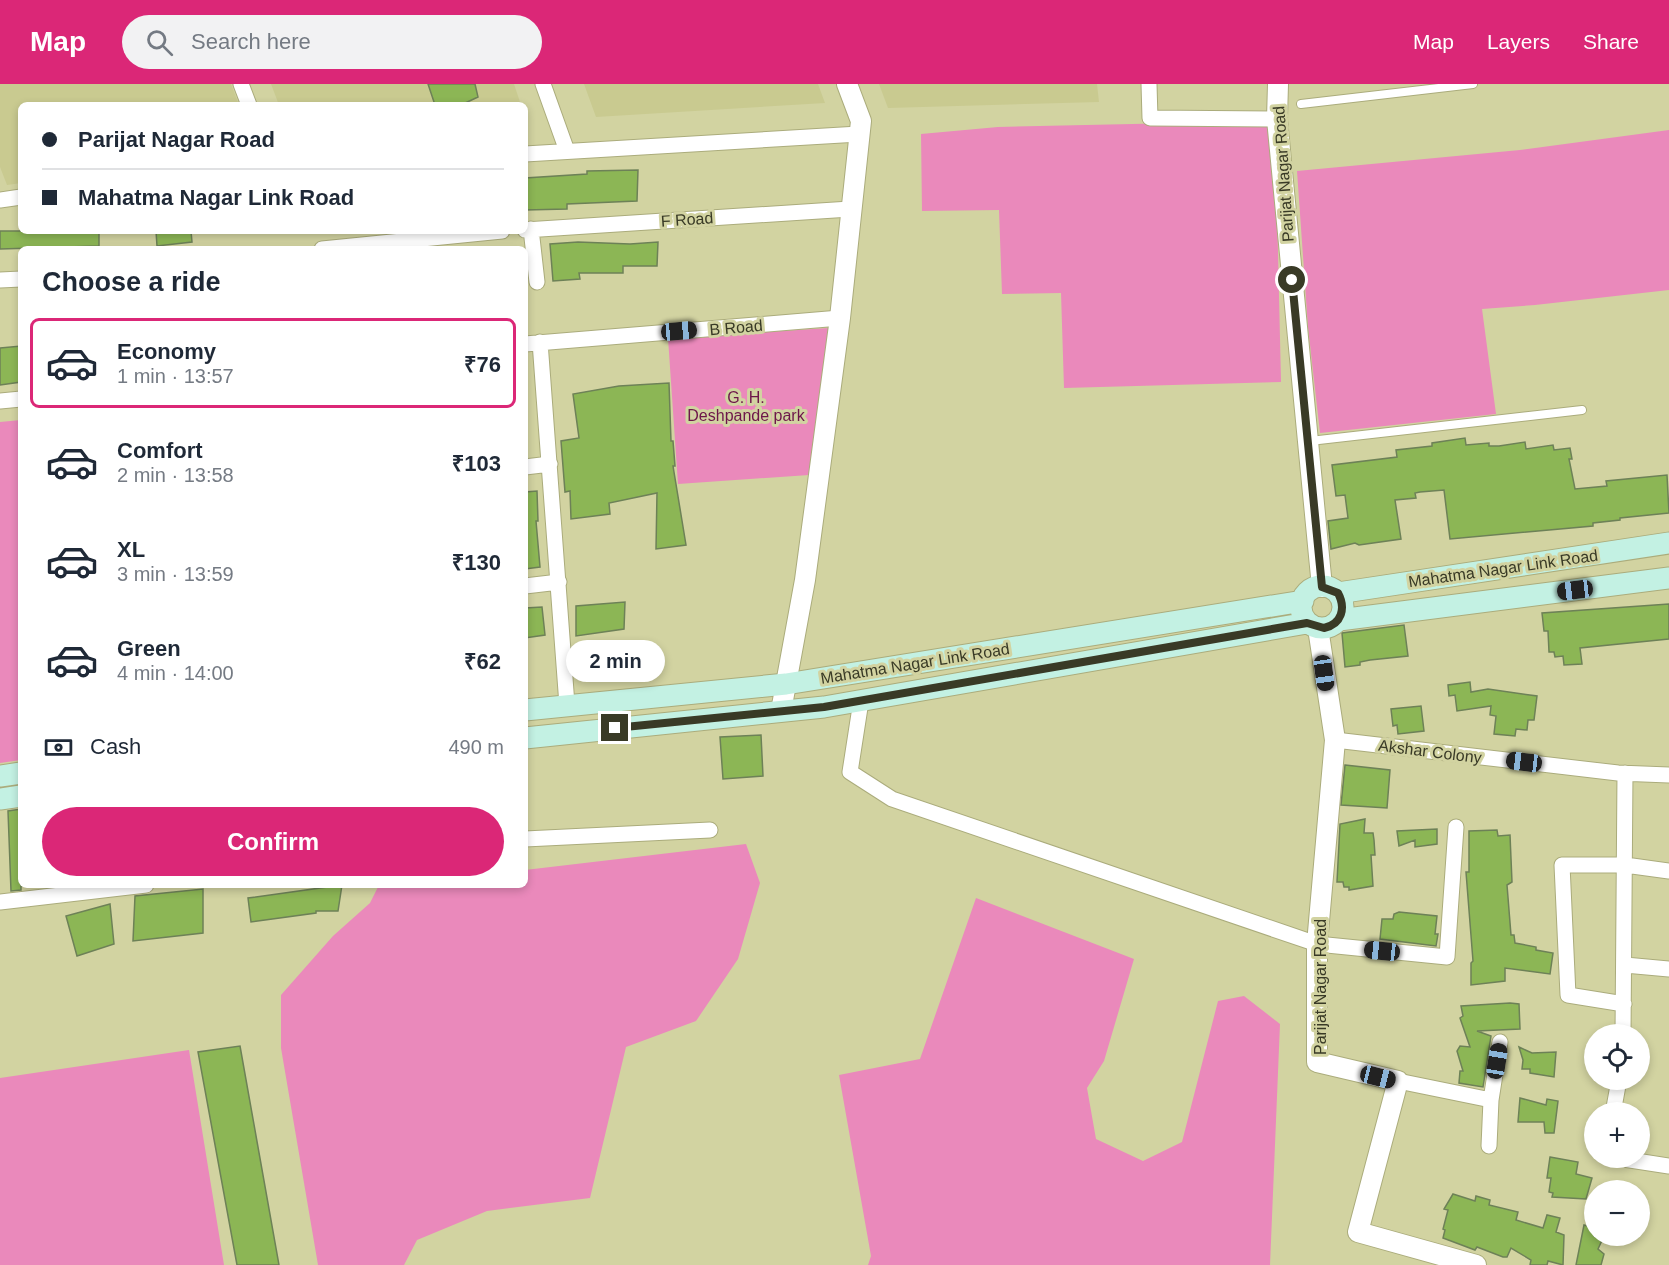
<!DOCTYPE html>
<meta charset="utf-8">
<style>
body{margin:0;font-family:Arial,sans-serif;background:#f2f2f3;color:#1f2937;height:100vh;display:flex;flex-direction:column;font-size:22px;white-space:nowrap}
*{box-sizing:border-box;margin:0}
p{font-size:20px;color:#747a83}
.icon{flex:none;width:33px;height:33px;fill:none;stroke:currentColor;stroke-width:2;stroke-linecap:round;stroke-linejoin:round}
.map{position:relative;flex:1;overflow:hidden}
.drawer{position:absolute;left:18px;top:162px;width:510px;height:642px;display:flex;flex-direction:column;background:#fff;border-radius:9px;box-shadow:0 3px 9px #0003}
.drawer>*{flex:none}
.guide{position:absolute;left:18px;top:18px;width:510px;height:132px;border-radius:9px;box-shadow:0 3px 9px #0003;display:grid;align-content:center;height:132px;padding:0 24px;background:#fff}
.buttons{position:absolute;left:1584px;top:940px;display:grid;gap:12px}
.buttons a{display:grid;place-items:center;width:66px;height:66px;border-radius:50%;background:#fff;box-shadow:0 3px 9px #0003;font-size:30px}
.end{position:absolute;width:27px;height:27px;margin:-14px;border:8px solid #393a26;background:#fff;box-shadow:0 0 0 3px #fff}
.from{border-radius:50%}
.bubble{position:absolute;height:42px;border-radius:21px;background:#fff;box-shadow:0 3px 9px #0003;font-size:20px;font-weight:600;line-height:42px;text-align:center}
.car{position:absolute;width:18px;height:36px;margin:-18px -9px;border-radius:8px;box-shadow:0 0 4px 2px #0007;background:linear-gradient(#222 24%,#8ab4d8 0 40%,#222 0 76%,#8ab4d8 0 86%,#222 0)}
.guide b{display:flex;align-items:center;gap:21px;height:57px;font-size:22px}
.guide b+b{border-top:2px solid #e0e1e3}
.guide i{width:15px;height:15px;background:#1f2937}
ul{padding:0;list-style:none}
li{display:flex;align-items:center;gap:18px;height:90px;margin:0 12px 9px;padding:0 12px;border:3px solid transparent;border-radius:9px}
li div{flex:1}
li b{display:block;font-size:22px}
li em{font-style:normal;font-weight:600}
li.active{border-color:#db2777}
li>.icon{width:54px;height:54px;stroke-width:1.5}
h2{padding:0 24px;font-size:27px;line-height:72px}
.pay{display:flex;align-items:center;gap:15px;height:66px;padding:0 24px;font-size:22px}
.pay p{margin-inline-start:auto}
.button{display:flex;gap:12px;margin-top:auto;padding:12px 24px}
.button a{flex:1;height:69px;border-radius:36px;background:#db2777;color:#fff;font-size:24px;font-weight:600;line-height:69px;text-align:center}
header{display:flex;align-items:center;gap:36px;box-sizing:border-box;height:84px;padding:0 30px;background:#db2777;color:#fff}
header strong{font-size:28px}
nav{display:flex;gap:33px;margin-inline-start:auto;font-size:21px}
.search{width:420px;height:54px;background:#f2f2f3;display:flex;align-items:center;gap:15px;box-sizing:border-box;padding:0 21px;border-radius:33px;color:#747a83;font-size:22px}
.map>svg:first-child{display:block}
</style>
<header>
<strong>Map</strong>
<div class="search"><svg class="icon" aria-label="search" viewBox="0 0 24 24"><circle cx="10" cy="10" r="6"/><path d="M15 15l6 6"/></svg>Search here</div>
<nav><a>Map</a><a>Layers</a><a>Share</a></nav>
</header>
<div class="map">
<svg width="1669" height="1181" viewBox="0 0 1669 1181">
<rect width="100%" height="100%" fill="#d2d3a1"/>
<path fill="#c9ca90" d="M0,0H231L239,21H21V99L7,101L0,83Z
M271,0H514L521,21H279Z
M584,0H818L825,19L596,33Z
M879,0H1097L1099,18L888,24Z"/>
<path fill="#ea89bb" d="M1275,37L1281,298L1064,304L1061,209L1002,210L999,126L922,127L921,50L998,43Z
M1669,46V206L1535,221L1482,225L1496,330L1320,349L1308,243L1297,87L1520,66Z
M829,244L809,391L678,400L668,254Z
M21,336V676L0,679V338Z
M746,760L760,799L738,875L696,937L626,963L590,1114L487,1127L417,1156L404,1181H318L281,964V911L333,852L370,819L378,803L397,801H525V786Z
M976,814L1134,875L1104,977L1087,1004L1096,1055L1143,1077L1182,1058L1218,917L1244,912L1280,940L1270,1181H868L871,1172L839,991L920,975Z
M189,966L224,1181H0V994Z"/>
<path fill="#8cb655" stroke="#6d8157" stroke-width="1.5" d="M428,0H475L478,13L461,21H435Z
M638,86L637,117L567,120V125L525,126V94L587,90V87Z
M0,147H99V162L0,165Z
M156,147H191L192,158L157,162Z
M578,158L630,160L658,158L657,182H623V189H579L580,195L553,197L550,160Z
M21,262V298L0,301V264Z
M669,299L671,357H673L675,382H673L686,461L656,465L657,409L609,419L610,430L571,435L570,407L565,408L561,357L579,354L573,310L619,302Z
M1465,354L1466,361L1489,359V362H1499L1525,358L1526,365L1553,361L1554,366L1570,364L1572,375H1569L1575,405L1607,402L1606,397L1667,391L1669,429L1620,434V436L1593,439V442L1450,455L1444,406L1420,408L1415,409L1416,414L1395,416L1401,455L1359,461L1355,459L1331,465L1328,437L1348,434L1345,411L1336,412L1332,381L1397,373L1396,366L1432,362V359Z
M537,407L538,437H536L540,483L525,485V408Z
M625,518L624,545L576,552V522Z
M1669,520V555L1580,564L1582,580L1564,581L1563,572L1555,573L1554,568H1549L1548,547H1544L1542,529Z
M542,523L545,551L525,554V524Z
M1404,541L1408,572L1370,576L1360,578V581L1345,583L1342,549Z
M1470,598L1471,608L1488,605L1537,612L1534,636H1528L1527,646L1516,645L1515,652L1494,650L1496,632L1490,631L1491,622L1457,627L1455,611L1449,612L1448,601Z
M1421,622L1424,647L1398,650L1397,641L1393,642L1391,625Z
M761,651L763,692L723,695L720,653Z
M1345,681L1390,686L1387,724L1341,721Z
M21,725V806L11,807L8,727Z
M1365,735L1364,749H1373L1374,756L1375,771H1371L1373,802L1349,806V803H1344L1343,798H1337L1340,740Z
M1437,745V760L1415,763V756L1399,762L1397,747Z
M1497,746L1498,752L1510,751L1512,798L1507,801L1511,851H1514L1515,859L1536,863V866L1553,869L1550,890L1505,884V897L1471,901V879L1473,877L1466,788H1469V747Z
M342,801L338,827H316V829L251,838L248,814Z
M203,805V849L133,857L135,812Z
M110,820L114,860L77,872L66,832Z
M1399,828L1437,832L1435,850H1438L1436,862L1380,855L1382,835H1393L1394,830Z
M1510,919L1519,920L1520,945L1477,947L1491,952L1483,1003L1459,999L1460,987H1463L1457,967L1460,962L1470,963L1460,934L1463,932L1461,922Z
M240,962L279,1181H237L198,968Z
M1519,963L1532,969L1556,968L1554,993L1530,989V985H1522L1523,976Z
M1520,1014L1546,1021L1547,1015L1558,1017L1554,1049H1545L1544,1038H1518Z
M1550,1073L1578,1078L1576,1090L1592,1094L1586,1115L1552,1113L1553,1109L1549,1108L1551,1094H1547Z
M1453,1110L1475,1117L1476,1112L1490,1116L1489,1121L1518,1128L1516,1136L1543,1144L1547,1131L1560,1134L1556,1148L1564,1151L1563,1181L1548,1177L1547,1181H1530L1531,1176L1511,1164L1507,1173H1503L1477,1163L1475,1166L1443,1154L1445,1146L1443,1145L1448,1126L1444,1125Z
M1584,1141L1594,1144V1152H1604L1598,1165L1604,1170L1601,1181H1576Z"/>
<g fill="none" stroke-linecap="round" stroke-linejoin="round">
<g stroke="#abac7c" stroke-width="10">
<path id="service" d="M1301,20L1473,0
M1310,357L1582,326"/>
</g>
<g stroke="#abac7c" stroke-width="17">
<path id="minor" d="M241,0L249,21
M543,0L567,67
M1149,0L1150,34L1277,35
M525,70L859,50
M0,116L21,113
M531,145L537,198
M525,146L850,125
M322,165L502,147
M0,196L21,195
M540,258L567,621
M525,260L840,234
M0,317L21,315
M525,383L550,380
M525,502L559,498
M861,617L850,688L892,715L1317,860L1447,873L1456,743
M1335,656L1618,689L1669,691
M525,755L710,746
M0,818L146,801
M1625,881L1669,885
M1624,920L1568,911L1562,781H1625L1669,787
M1623,951L1625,689
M1398,997L1491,1016L1500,958
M1613,1029L1619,996
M1489,1062L1491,1016
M1617,1074L1669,1082"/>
</g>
<g stroke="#abac7c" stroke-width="22">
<path id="tertiary" d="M1278,0L1277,35L1322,503
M1318,544L1335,656L1317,860V978L1398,997L1358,1148L1476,1181
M781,627L805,496L840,234L861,37L847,0"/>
</g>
<g stroke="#abac7c" stroke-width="23">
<path id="secondary" d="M1301 523a21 21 0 1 1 42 0a21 21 0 1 1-42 0Z
M1338,509L1669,459
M1339,536L1669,494
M525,626L786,600L1303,517
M525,654L824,623L1307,539
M0,692L21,689
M0,715L21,712"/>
</g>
<use href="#service" stroke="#fff" stroke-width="8"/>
<use href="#minor" stroke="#fff" stroke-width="15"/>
<use href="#tertiary" stroke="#fff" stroke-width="20"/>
<use href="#secondary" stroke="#c3f1e3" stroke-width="21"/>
</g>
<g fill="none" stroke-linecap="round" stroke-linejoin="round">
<path stroke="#393a26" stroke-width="8" d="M615,644L824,623L1307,539L1324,544C1342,540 1346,524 1338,509L1322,503L1292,196"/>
</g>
<g text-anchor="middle" stroke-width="6" stroke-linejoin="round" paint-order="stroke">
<g font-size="16" fill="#393a26" stroke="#d2d3a1">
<text transform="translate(1283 90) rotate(-94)" y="6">Parijat Nagar Road</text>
<text transform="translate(687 135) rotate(-4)" y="6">F Road</text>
<text transform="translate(736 243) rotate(-5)" y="6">B Road</text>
<text transform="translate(1503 484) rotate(-8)" y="6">Mahatma Nagar Link Road</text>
<text transform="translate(915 579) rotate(-9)" y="6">Mahatma Nagar Link Road</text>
<text transform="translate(1430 667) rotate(7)" y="6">Akshar Colony</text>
<text transform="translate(1320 903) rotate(-90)" y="6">Parijat Nagar Road</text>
</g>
<g font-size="16" fill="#6d164a" stroke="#d2d3a1">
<text x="746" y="319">G. H.<tspan x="746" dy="18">Deshpande park</tspan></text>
</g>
</g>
</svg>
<div class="buttons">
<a><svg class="icon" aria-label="locate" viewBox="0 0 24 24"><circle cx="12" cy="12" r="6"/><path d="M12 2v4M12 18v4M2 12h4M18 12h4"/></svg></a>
<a>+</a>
<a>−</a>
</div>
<i class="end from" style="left:1292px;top:196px"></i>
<i class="end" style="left:615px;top:644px"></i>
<div class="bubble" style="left:566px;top:556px;width:99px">2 min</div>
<i class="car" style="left:679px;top:247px;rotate:85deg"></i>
<i class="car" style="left:1575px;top:506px;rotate:263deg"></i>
<i class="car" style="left:1324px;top:589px;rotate:172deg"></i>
<i class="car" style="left:1524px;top:678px;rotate:277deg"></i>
<i class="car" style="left:1382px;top:867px;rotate:276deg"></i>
<i class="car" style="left:1497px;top:977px;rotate:9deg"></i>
<i class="car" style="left:1378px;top:993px;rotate:104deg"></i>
<div class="guide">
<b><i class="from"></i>Parijat Nagar Road</b>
<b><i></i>Mahatma Nagar Link Road</b>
</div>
<section class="drawer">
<h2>Choose a ride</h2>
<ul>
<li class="active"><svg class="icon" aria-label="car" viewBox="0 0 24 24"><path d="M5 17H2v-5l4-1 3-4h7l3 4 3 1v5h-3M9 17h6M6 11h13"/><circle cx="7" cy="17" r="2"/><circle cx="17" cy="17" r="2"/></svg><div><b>Economy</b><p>1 min · 13:57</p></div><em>₹76</em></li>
<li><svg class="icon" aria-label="car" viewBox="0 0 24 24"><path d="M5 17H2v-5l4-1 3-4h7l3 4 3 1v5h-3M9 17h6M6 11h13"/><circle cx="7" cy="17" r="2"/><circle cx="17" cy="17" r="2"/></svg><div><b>Comfort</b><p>2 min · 13:58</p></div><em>₹103</em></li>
<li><svg class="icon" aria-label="car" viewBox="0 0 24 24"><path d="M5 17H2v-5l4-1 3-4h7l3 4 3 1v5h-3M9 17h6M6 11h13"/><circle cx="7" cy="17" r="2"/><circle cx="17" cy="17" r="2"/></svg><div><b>XL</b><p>3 min · 13:59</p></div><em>₹130</em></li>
<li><svg class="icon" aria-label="car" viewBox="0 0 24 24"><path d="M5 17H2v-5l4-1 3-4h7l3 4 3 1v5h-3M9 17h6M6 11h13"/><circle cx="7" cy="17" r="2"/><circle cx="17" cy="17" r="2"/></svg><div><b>Green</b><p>4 min · 14:00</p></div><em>₹62</em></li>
</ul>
<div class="pay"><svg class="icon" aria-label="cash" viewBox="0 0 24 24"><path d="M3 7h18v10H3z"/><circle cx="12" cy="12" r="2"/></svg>Cash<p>490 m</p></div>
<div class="button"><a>Confirm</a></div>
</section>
</div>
